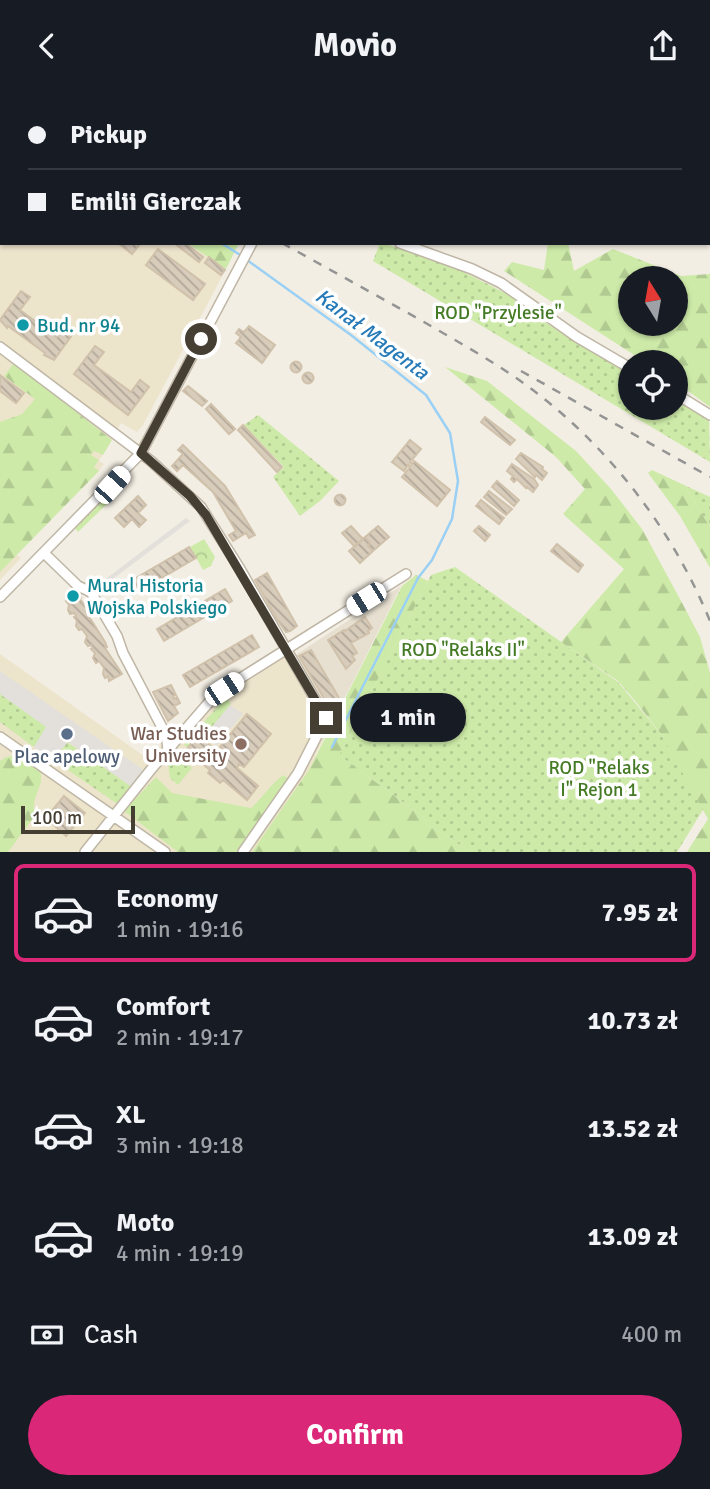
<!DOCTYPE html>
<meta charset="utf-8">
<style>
body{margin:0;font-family:Signika,sans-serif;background:#20242c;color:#f1f3f6;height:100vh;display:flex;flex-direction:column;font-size:26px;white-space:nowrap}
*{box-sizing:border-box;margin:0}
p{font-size:23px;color:#9ea1a6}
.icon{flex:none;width:38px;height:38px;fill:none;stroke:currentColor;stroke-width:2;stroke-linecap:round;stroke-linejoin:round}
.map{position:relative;height:761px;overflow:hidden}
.sheet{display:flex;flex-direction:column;background:#171b24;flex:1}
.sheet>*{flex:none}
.banner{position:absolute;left:0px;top:0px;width:710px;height:154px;box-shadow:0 2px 5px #0004;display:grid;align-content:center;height:154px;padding:0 28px;background:#171b24}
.needle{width:46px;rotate:349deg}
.tools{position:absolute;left:618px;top:175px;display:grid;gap:14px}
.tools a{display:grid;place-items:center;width:70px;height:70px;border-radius:50%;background:#171b24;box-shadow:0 2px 5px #0004;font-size:35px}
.scale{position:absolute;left:21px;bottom:18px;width:114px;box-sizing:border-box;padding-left:7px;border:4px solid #453e33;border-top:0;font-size:19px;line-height:24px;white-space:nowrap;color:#453e33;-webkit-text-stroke:5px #fff;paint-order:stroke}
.end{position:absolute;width:32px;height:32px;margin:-16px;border:9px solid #453e33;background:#fff;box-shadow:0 0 0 4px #fff}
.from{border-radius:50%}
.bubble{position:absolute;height:49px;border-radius:24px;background:#171b24;box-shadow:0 2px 5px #0004;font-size:23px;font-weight:700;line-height:49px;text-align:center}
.car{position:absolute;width:21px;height:42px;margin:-21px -10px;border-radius:9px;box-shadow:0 0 5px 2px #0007;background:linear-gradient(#fff 24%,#345 0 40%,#fff 0 76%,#345 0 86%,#fff 0)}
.banner b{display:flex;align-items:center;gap:24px;height:66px;font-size:26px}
.banner b+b{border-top:2px solid #363941}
.banner i{width:18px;height:18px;background:#f1f3f6}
ul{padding:12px 0 0;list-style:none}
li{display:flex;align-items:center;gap:21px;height:98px;margin:0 14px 10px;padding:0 14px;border:4px solid transparent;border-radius:10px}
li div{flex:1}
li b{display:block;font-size:26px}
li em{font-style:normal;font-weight:700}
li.selected{border-color:#db2777}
li>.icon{width:63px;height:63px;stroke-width:1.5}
.pay{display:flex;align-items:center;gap:18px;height:77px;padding:0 28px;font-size:26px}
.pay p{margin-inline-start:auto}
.cta{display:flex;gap:14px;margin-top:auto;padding:14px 28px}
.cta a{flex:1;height:80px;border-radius:42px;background:#db2777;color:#fff;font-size:28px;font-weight:700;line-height:80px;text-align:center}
header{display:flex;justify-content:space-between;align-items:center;height:91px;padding:0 28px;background:#171b24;font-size:32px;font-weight:700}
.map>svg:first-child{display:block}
</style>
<header><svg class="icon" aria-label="back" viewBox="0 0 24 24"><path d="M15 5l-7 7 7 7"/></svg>Movio<svg class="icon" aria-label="share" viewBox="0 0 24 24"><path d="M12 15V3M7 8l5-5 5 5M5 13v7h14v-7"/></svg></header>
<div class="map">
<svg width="710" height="761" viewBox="0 0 710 761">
<defs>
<pattern id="grass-dots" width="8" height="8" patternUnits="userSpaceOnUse" patternTransform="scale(1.75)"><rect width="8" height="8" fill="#cdeaa8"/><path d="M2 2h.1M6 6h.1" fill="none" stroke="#b1ca91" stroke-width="1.8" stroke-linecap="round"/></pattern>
<pattern id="forest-firs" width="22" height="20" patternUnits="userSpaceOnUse" patternTransform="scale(1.75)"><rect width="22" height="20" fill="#cdeaa8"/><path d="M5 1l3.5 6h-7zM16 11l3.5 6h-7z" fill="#b1ca91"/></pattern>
<pattern id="park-crowns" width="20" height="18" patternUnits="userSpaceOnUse" patternTransform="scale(1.75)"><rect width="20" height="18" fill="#cdeaa8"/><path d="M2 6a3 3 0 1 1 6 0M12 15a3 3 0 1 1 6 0" fill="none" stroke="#b1ca91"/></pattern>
<pattern id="building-back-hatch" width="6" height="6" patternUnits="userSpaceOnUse" patternTransform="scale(1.75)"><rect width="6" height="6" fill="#d8ccbb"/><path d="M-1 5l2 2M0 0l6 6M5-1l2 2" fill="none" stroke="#b1a799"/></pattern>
</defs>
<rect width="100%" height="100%" fill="#f3eee3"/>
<path fill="#e7e0d1" d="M401,495L333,630L294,565Z"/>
<path fill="#ede4cc" d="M0,31L2,152H187L226,178L143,334L137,341L121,332L99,370L104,373L99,380L16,463L21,467L0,489Z
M287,554L333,630L315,665L339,664L423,726L427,733L471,761H0V563L148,668L171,642L179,641L214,601Z"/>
<path fill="url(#grass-dots)" d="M380,152L434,166L519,209L522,218L630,281V317H676V308L709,328L710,371L373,170Z
M258,324L339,390L320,410L300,425L273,386L284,376L244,334Z
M684,394L710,406V436Z
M112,399L111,409L78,441L75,437Z
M455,476L618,591L661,643L704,717L677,761H471L427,733L423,726L339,664L431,484Z
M0,603L47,636L34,656L0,631Z
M226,606L231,613L202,648L197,645L188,657L184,654Z
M67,651L132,696L119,714L53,669Z
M175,663L192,677L178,694L170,687L168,672Z"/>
<path fill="url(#forest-firs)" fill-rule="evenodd" d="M187,152H239L226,178Z
M548,152H568L574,180L613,158L681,185L710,183V316L676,291V271H645L504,180L512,171L544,179ZM630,187H676V233H630Z
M14,272L112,349L103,364L94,360L91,364L99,369L94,376L99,380L0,481V331L22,323L35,308L4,285Z
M445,276L487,290L576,360L611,398L642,438L681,510L700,546L710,582V761H687L708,728L661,643L636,611L618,590L561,551L624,478L563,423L585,398L556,366Z
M652,379L684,394L710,436V477L680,425L648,382Z
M416,484L428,490L339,664L423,726L427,733L471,761H252L309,679L402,495Z
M19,664L41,677V691L34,711V726L8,761H0V670L6,666Z
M283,684L289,688L239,761H178L124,720L156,686L172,702L251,717C263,706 270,694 283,684Z"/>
<path fill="url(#park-crowns)" d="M204,448L215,466L211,475L203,479L190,456Z"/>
<path fill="#cdeaa8" d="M116,0H354L117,2Z"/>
<path fill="#e3e0dc" d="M186,427L190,430L102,496L99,493Z
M0,580L145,680L132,696L68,651L53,669L34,656L46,636L0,603Z
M230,614L243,623L216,655L204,645Z"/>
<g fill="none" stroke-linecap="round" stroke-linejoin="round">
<path stroke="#9ad0f5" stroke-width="2.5" d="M0,19L2,20
M221,152L242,165
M247,169L351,244L426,304L450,342L458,390L452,428L432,469L418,487L332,656"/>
</g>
<path fill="url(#building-back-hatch)" stroke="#d0c1ab" stroke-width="2" d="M118,152H138L140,153L132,163Z
M174,152H185L203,166L199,171Z
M158,158L205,193L193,209L146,174Z
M209,166L225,179L221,184L205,172Z
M21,200L30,206L20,219L57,246L66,234L75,240L54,269L44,264L45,262L8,235L7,237L0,229Z
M249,235L275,254L262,272L236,252L241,246L236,242L239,238L244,241Z
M95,255L104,261L94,274L131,301L140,289L149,296L128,324L74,283Z
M290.5 276a5.5 5.5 0 1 1 11 0a5.5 5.5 0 1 1-11 0Z
M302.5 287a5.5 5.5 0 1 1 11 0a5.5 5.5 0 1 1-11 0Z
M0,284L24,302L16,312L0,300Z
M188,295L207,310L202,315L183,300Z
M211,313L235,338L229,343L206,318Z
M485,326L515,349L510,354L481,331Z
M243,334L282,376L277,381L238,339Z
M410,349L421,358L410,371L412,373L414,370L450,399L437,415L402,386L410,376L408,374L404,380L392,371Z
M183,354L225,395L255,444L249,447L246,442L233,450L229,444L236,440L213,401L183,374L177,380L172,375L183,363L178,359Z
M521,362L543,376L542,378L547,382L542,389L536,384L535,386L516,368Z
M512,373L534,388L538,394L533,401L527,396L526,397L517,388L514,391L511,388L513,385L507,380Z
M497,390L519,409L514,415L492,396Z
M489,400L512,418L506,424L484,406Z
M334.5 409a5.5 5.5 0 1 1 11 0a5.5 5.5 0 1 1-11 0Z
M138,405L146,414L138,422L146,429L139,436L132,428L124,436L115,427Z
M481,409L504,427L499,433L476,415Z
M351,435L363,448L355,456L342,442Z
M378,435L389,446L373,460L368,455L370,452L365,446Z
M479,435L490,444L485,450L474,440Z
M365,446L370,452L368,455L373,460L360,472L349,460Z
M557,453L583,474L578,481L551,460Z
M189,456L196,467L136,502L129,491Z
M267,482L297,535L290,540L286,541L278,530L255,489Z
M225,498L232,510L164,550L157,538Z
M79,502L81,507L80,508L88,519V524L105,551L107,556L105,557L122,583L109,590L108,585L105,587L103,583L104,577L99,570L96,572L93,567L95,562L91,558L93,557L91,554L88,555L85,551L87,545L82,538L79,539L76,535L77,530L74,526L76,525L74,522L70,523L68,519L69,514L66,510Z
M365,526L372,537L368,540L369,542L351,552L357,562L352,565L355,569L346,578L328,549L344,539L345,540Z
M252,544L259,556L190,596L183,584Z
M311,559L339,607L328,614L299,565Z
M171,594L176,604L173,605L174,608L177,606L180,612L174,615L178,622L168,630L153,601Z
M247,623L271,643L244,676L239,673L237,677L258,695L247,709L223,689L220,692L213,686L208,682L210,679L186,659L198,644L220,663L223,659L220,656Z
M64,705L85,722L66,745L46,727Z"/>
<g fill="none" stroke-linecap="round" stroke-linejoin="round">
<g stroke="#bfb6a5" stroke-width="12">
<path id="minor" d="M101,0L102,2
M359,2L360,0
M400,152L472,178L501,192L577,246L630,277
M0,256L151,370L201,416L240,478L326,627L298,682L243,761
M676,303L710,324
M44,462L78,495L91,501L117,545L123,562L166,644L168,658
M0,506L141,362L252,152
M0,646L165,761
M85,761L153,676L217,602L406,483"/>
</g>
<use href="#minor" stroke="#fff" stroke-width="9"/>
<path stroke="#949494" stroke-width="2.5" stroke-dasharray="9 9" stroke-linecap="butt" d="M25,0L28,2
M282,152C327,177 372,202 417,227C458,251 501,274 538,303C614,362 674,442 710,530
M521,280L710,386"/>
</g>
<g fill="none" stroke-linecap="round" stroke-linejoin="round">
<path stroke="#453e33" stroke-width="9" d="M201,248L141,362L190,405L206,424L326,627"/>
</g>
<g fill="#0f9aa8" stroke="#fff" stroke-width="2.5">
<circle cx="23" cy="234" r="7"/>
<circle cx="73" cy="505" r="7"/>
</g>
<circle fill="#5c6f8a" stroke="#fff" stroke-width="2.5" cx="67" cy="643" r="7"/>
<circle fill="#8d6e63" stroke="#fff" stroke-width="2.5" cx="241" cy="653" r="7"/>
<g text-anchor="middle" stroke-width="7" stroke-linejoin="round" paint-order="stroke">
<g font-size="19" fill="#447a23" stroke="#fff">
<text x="498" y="228">ROD "Przylesie"</text>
<text x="463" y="565">ROD "Relaks II"</text>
<text x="599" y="683">ROD "Relaks<tspan x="599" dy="22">I" Rejon 1</tspan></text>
</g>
<g font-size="19" fill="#0d838f" stroke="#fff" text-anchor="start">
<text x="37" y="241">Bud. nr 94</text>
<text x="87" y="501">Mural Historia<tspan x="87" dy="22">Wojska Polskiego</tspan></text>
</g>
<g font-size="19" fill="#785e54" stroke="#fff" text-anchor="end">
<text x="227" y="649">War Studies<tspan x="227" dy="22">University</tspan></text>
</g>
<g font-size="19" fill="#4e5e75" stroke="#fff">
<text x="67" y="672">Plac apelowy</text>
</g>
<g font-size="21" font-style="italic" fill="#267ab7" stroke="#fff">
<text transform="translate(372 243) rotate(37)" y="7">Kanał Magenta</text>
</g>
</g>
</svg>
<div class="tools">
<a><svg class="needle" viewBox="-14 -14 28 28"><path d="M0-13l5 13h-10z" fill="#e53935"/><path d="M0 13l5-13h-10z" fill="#9ea1a6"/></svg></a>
<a><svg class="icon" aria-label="locate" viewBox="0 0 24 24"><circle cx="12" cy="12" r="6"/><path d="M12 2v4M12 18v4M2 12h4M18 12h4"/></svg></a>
</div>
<div class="scale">100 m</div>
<i class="end from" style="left:201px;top:248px"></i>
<i class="end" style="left:326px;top:627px"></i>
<div class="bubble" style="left:350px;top:602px;width:116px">1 min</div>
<i class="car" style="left:112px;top:394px;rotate:42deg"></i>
<i class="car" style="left:366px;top:508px;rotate:238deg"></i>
<i class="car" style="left:224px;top:598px;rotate:57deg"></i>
<div class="banner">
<b><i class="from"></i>Pickup</b>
<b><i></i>Emilii Gierczak</b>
</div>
</div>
<section class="sheet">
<ul>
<li class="selected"><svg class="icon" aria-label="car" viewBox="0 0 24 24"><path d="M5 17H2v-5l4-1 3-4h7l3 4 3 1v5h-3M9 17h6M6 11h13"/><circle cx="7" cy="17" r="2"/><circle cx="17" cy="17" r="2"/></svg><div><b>Economy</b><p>1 min · 19:16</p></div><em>7.95 zł</em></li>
<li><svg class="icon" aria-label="car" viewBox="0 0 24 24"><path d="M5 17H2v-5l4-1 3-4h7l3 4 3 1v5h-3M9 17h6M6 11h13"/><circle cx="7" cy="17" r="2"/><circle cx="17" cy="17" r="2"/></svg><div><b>Comfort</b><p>2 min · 19:17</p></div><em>10.73 zł</em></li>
<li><svg class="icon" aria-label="car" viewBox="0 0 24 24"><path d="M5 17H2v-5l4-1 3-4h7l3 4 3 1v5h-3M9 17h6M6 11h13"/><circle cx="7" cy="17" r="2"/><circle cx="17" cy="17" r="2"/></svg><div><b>XL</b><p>3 min · 19:18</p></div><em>13.52 zł</em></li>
<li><svg class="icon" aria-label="car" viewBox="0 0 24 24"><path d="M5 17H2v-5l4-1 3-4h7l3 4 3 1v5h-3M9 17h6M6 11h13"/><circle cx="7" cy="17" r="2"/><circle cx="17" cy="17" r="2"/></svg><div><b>Moto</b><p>4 min · 19:19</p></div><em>13.09 zł</em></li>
</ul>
<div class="pay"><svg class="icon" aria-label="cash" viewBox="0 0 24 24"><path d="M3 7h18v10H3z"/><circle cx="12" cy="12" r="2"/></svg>Cash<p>400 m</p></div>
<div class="cta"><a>Confirm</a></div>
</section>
